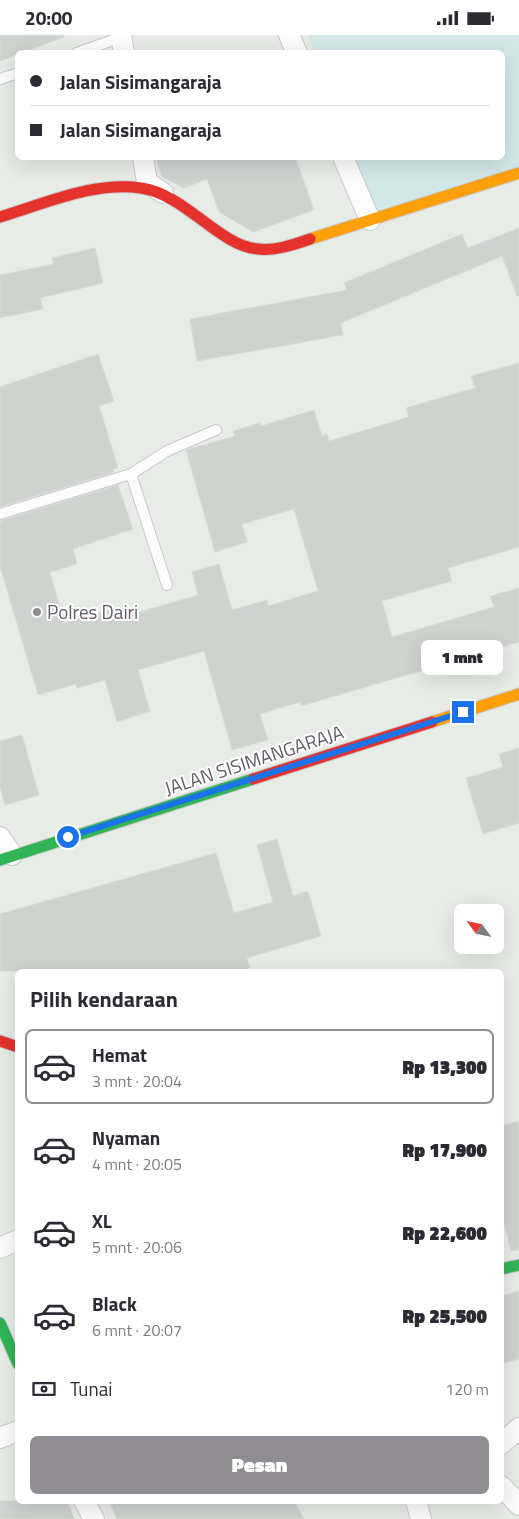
<!DOCTYPE html>
<html lang="id">
<meta charset="utf-8">
<style>
body{margin:0;font-family:"Titillium Web",sans-serif;background:#f7f7f7;color:#2b2b33;height:100vh;display:flex;flex-direction:column;font-size:19px;white-space:nowrap}
*{box-sizing:border-box;margin:0}
p{font-size:16px;color:#7c7c81}
.icon{flex:none;width:28px;height:28px;fill:none;stroke:currentColor;stroke-width:2;stroke-linecap:round;stroke-linejoin:round}
.map{position:relative;flex:1;overflow:hidden}
.side{position:absolute;left:15px;top:934px;width:489px;height:535px;display:flex;flex-direction:column;background:#fff;border-radius:8px;box-shadow:0 5px 20px #0002}
.side>*{flex:none}
.guide{position:absolute;left:15px;top:15px;width:490px;height:110px;border-radius:8px;box-shadow:0 5px 20px #0002;display:grid;align-content:center;height:110px;padding:0 15px;background:#fff}
.needle{width:32px;rotate:303deg}
.controls{position:absolute;left:454px;top:869px;display:grid;gap:10px}
.controls a{display:grid;place-items:center;width:50px;height:50px;border-radius:8px;background:#fff;box-shadow:0 5px 20px #0002;font-size:25px}
.end{position:absolute;width:22px;height:22px;margin:-11px;border:6px solid #1a73e8;background:#fff;box-shadow:0 0 0 2px #fff}
.from{border-radius:50%}
.bubble{position:absolute;height:35px;border-radius:8px;background:#fff;box-shadow:0 5px 20px #0002;font-size:16px;font-weight:800;line-height:35px;text-align:center}
.guide b{display:flex;align-items:center;gap:18px;height:48px;font-size:19px}
.guide b+b{border-top:1px solid #e1e1e2}
.guide i{width:12px;height:12px;background:#2b2b33}
ul{padding:0;list-style:none}
li{display:flex;align-items:center;gap:15px;height:75px;margin:0 10px 8px;padding:0 5px;border:2px solid transparent;border-radius:8px}
li div{flex:1}
li b{display:block;font-size:19px}
li em{font-style:normal;font-weight:800}
li.selected{border-color:#918e93}
li>.icon{width:45px;height:45px;stroke-width:1.5}
h2{padding:0 15px;font-size:22px;line-height:60px}
.pay{display:flex;align-items:center;gap:12px;height:55px;padding:0 15px;font-size:19px}
.pay p{margin-inline-start:auto}
.cta{display:flex;gap:10px;margin-top:auto;padding:10px 15px}
.cta a{flex:1;height:58px;border-radius:8px;background:#918e93;color:#fff;font-size:20px;font-weight:800;line-height:58px;text-align:center}
.status{display:flex;justify-content:space-between;align-items:center;height:35px;padding:0 25px;background:#fff;direction:ltr}
.status svg{height:14px;fill:currentColor}
.map>svg:first-child{display:block}
</style>
<div class="status"><b>20:00</b><svg viewBox="0 0 49 12"><path d="M0 12V9h3v3zM5 12V6h3v6zM10 12V3h3v9zM15 12V0h3v12zM26 1h20v11H26zM47 4h2v5h-2z"/></svg></div>
<div class="map">
<svg width="519" height="1484" viewBox="0 0 519 1484">
<rect width="100%" height="100%" fill="#e7ece7"/>
<path fill="#d2e7e8" d="M308,0H519V135L363,181L345,123L502,122V18L314,17Z"/>
<path fill="#cfd3d0" stroke="#d6dcd6" d="M0,0H64V2L0,26Z
M155,122H295L314,175L253,197L219,177L207,144L184,153L162,142Z
M519,193V261H517L502,221L341,288L343,300L197,326L190,284L347,255L344,248L462,199L468,213Z
M95,213L103,248L40,263L43,274L0,283V240L54,229L52,223Z
M98,319L114,366L99,371L118,433L113,434L114,437L0,472V352Z
M519,328V512L448,533L452,546L382,566L392,602L494,572L490,561L519,553V607L301,671L300,667L260,679L268,705L232,715L204,616L138,635L150,676L117,687L105,645L77,653L76,649L38,660L0,531V486L118,450L133,494L73,514L77,529L50,537L64,588L120,572L123,582L198,560L192,537L219,529L232,575L267,565L268,571L318,556L294,474L242,489L247,507L215,517L186,415L235,401L233,396L260,388L261,391L314,375L322,401L327,399L329,406L409,382L406,373L475,353L471,341Z
M22,700L39,760L5,770L0,752V706Z
M519,713V788L483,799L466,743L503,732L499,719Z
M277,804L293,861L308,856L321,901L247,923L250,933L240,936H0V879L216,818L234,878L273,867L257,810Z
M519,1086V1215L511,1216L501,1176V1091Z
M519,1256V1324L501,1329V1261Z
M0,1466H67L74,1484H0Z
M109,1466H294L304,1484H117Z"/>
<g fill="none" stroke-linecap="round" stroke-linejoin="round">
<g stroke="#c8c8c8" stroke-width="12">
<path id="lane" d="M77,18L121,2
M0,44L18,38
M131,439L167,416L216,395
M0,479L131,439L167,550"/>
</g>
<g stroke="#c8c8c8" stroke-width="22">
<path id="street" d="M121,0L124,18
M289,0L297,18
M143,122L147,147L163,158
M343,122L370,185
M0,802L12,820
M0,1213L18,1205
M0,1403L18,1396
M501,1409L519,1393
M501,1451L519,1470
M84,1466L94,1484
M416,1466L421,1484"/>
</g>
<g stroke="#c9c9c9" stroke-width="13">
<path id="fast" d="M0,825L253,744
M501,1234L519,1230
M0,1288L18,1329"/>
</g>
<g stroke="#c9c9c9" stroke-width="13">
<path id="slow" d="M310,204L519,138
M432,687L519,659"/>
</g>
<g stroke="#c9c9c9" stroke-width="13">
<path id="jam" d="M0,182C44,169 94,146 141,153C185,159 219,211 258,214C275,216 293,210 310,204
M253,744L432,687
M0,1006L18,1012"/>
</g>
<use href="#lane" stroke="#fbfcfb" stroke-width="10"/>
<use href="#street" stroke="#fbfcfb" stroke-width="20"/>
<use href="#fast" stroke="#30b455" stroke-width="11"/>
<use href="#slow" stroke="#ff9f0a" stroke-width="11"/>
<use href="#jam" stroke="#e5322d" stroke-width="11"/>
</g>
<g fill="none" stroke-linecap="round" stroke-linejoin="round">
<path stroke="#1a73e8" stroke-width="6" d="M68,802L463,677"/>
</g>
<circle fill="#918e93" stroke="#fff" stroke-width="2" cx="37" cy="577" r="5"/>
<g text-anchor="middle" stroke-width="4" stroke-linejoin="round" paint-order="stroke">
<g font-size="19" fill="#625c66" stroke="#fff" text-anchor="start">
<text x="47" y="584">Polres Dairi</text>
</g>
<g font-size="19" fill="#625c66" stroke="#fff">
<text transform="translate(254 725) rotate(-18)" y="7">JALAN SISIMANGARAJA</text>
</g>
</g>
</svg>
<div class="controls">
<a><svg class="needle" viewBox="-14 -14 28 28"><path d="M0-13l5 13h-10z" fill="#e53935"/><path d="M0 13l5-13h-10z" fill="#7c7c81"/></svg></a>
</div>
<i class="end from" style="left:68px;top:802px"></i>
<i class="end" style="left:463px;top:677px"></i>
<div class="bubble" style="left:421px;top:605px;width:82px">1 mnt</div>
<div class="guide">
<b><i class="from"></i>Jalan Sisimangaraja</b>
<b><i></i>Jalan Sisimangaraja</b>
</div>
<section class="side">
<h2>Pilih kendaraan</h2>
<ul>
<li class="selected"><svg class="icon" aria-label="car" viewBox="0 0 24 24"><path d="M5 17H2v-5l4-1 3-4h7l3 4 3 1v5h-3M9 17h6M6 11h13"/><circle cx="7" cy="17" r="2"/><circle cx="17" cy="17" r="2"/></svg><div><b>Hemat</b><p>3 mnt · 20:04</p></div><em>Rp 13,300</em></li>
<li><svg class="icon" aria-label="car" viewBox="0 0 24 24"><path d="M5 17H2v-5l4-1 3-4h7l3 4 3 1v5h-3M9 17h6M6 11h13"/><circle cx="7" cy="17" r="2"/><circle cx="17" cy="17" r="2"/></svg><div><b>Nyaman</b><p>4 mnt · 20:05</p></div><em>Rp 17,900</em></li>
<li><svg class="icon" aria-label="car" viewBox="0 0 24 24"><path d="M5 17H2v-5l4-1 3-4h7l3 4 3 1v5h-3M9 17h6M6 11h13"/><circle cx="7" cy="17" r="2"/><circle cx="17" cy="17" r="2"/></svg><div><b>XL</b><p>5 mnt · 20:06</p></div><em>Rp 22,600</em></li>
<li><svg class="icon" aria-label="car" viewBox="0 0 24 24"><path d="M5 17H2v-5l4-1 3-4h7l3 4 3 1v5h-3M9 17h6M6 11h13"/><circle cx="7" cy="17" r="2"/><circle cx="17" cy="17" r="2"/></svg><div><b>Black</b><p>6 mnt · 20:07</p></div><em>Rp 25,500</em></li>
</ul>
<div class="pay"><svg class="icon" aria-label="cash" viewBox="0 0 24 24"><path d="M3 7h18v10H3z"/><circle cx="12" cy="12" r="2"/></svg>Tunai<p>120 m</p></div>
<div class="cta"><a>Pesan</a></div>
</section>
</div>
